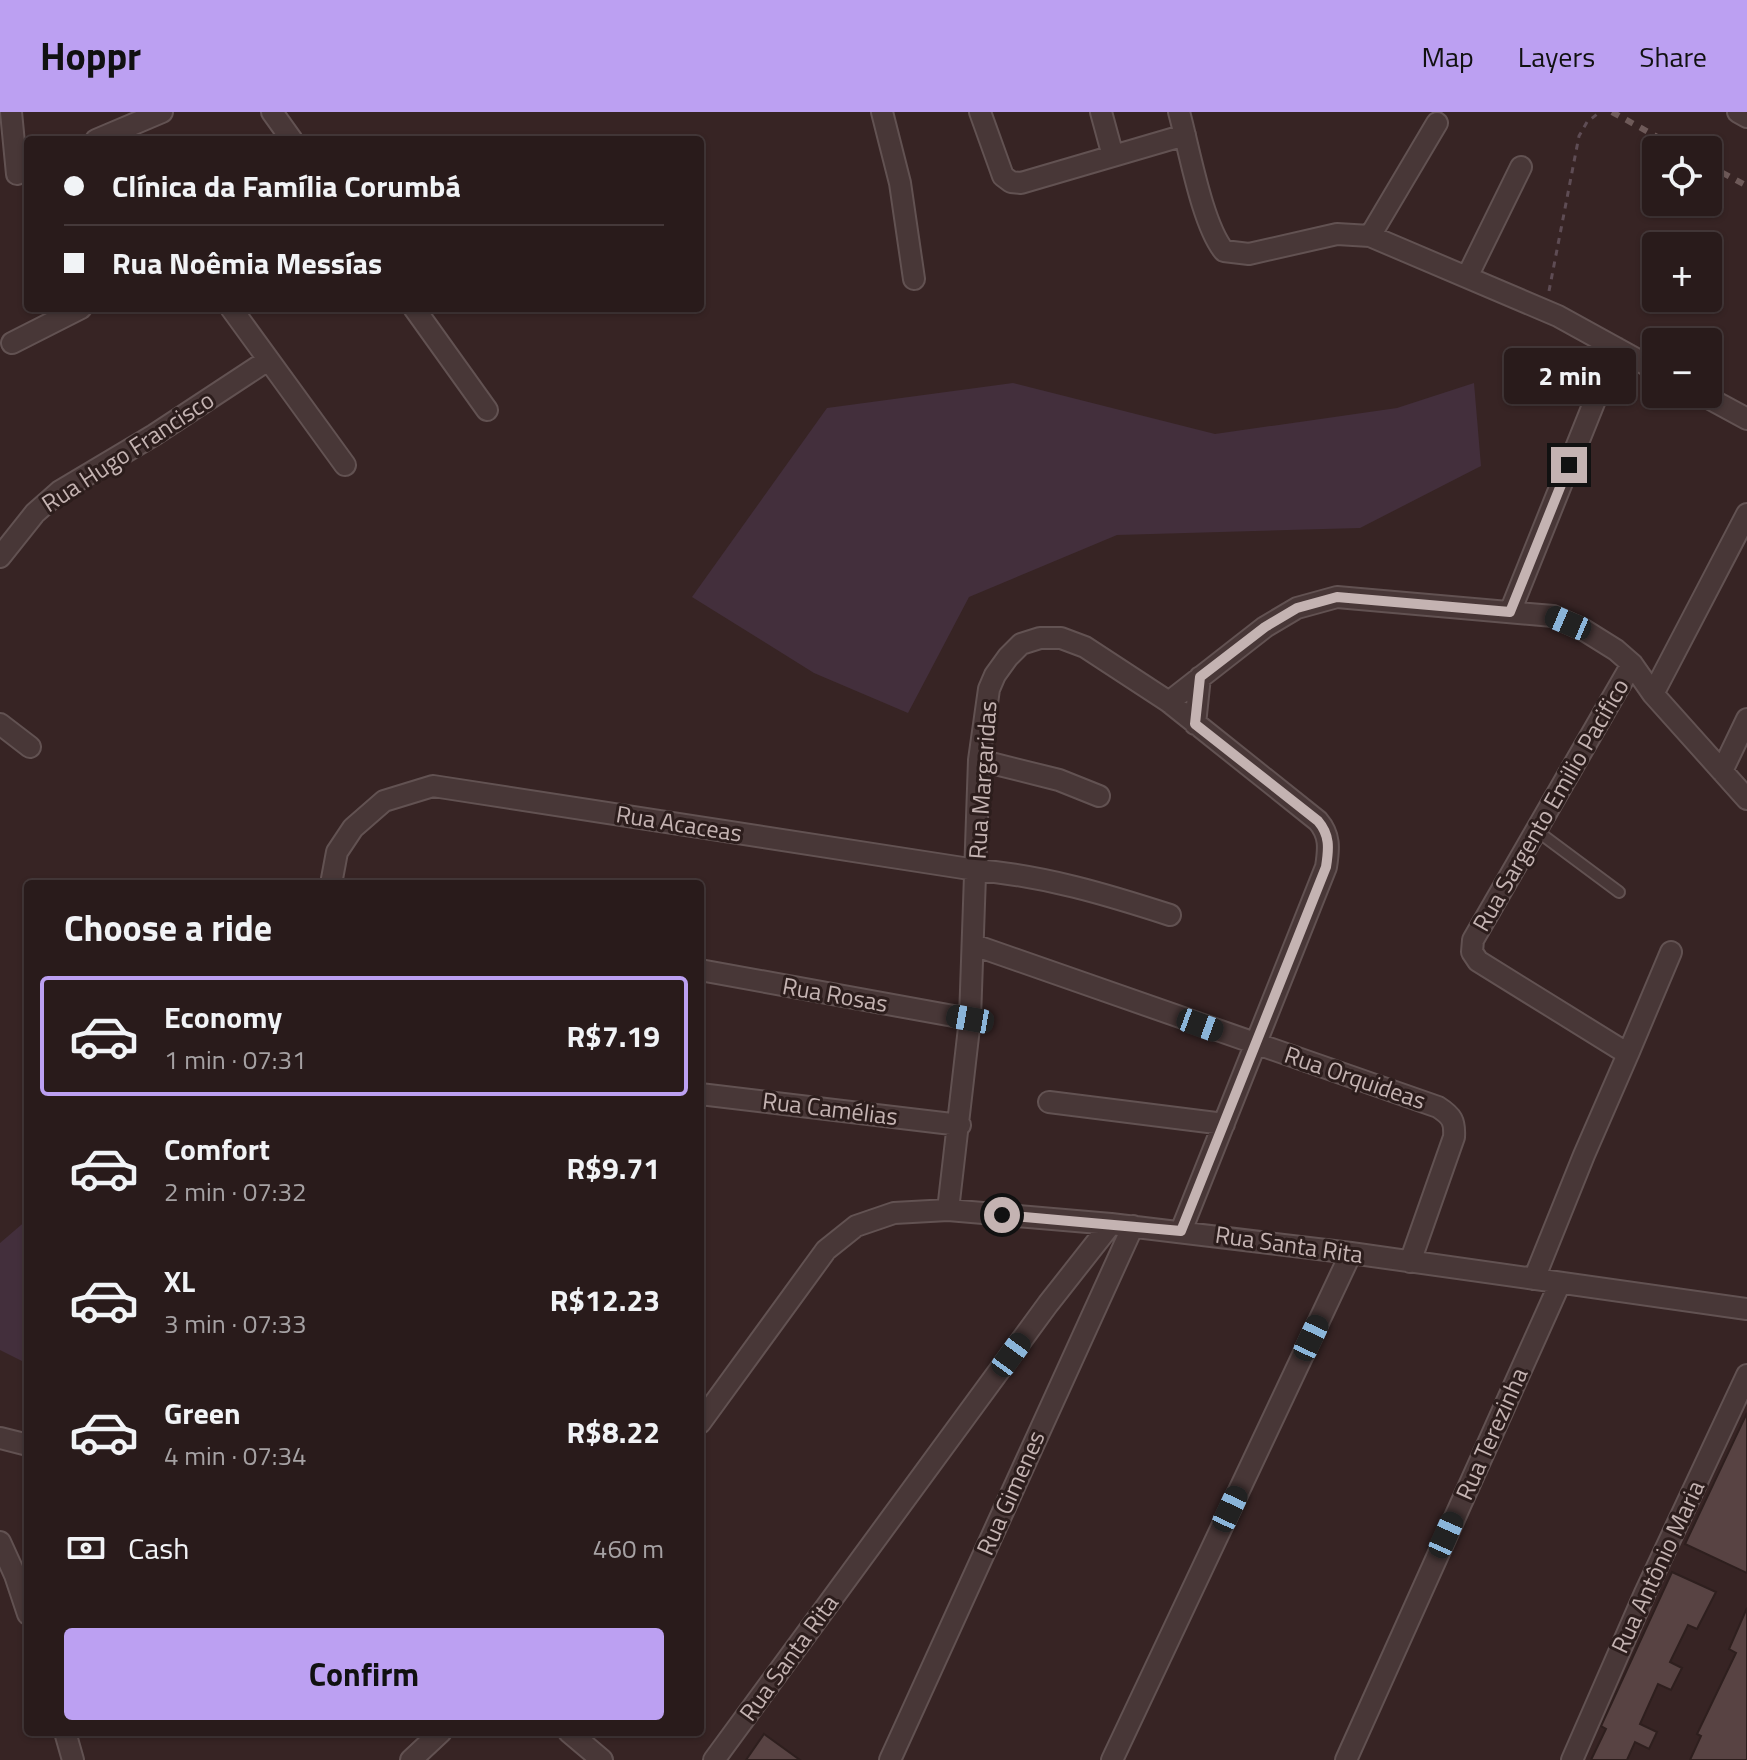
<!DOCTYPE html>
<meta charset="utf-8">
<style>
body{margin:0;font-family:"Titillium Web",sans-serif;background:#312424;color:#f1f3f6;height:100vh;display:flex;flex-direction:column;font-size:30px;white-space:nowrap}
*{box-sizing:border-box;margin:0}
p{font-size:26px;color:#a5a1a3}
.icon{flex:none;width:44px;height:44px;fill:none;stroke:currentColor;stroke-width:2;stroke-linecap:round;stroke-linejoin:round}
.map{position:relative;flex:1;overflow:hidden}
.details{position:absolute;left:24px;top:768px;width:680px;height:856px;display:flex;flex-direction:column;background:#291b1b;border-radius:8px;box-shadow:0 2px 6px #0004,0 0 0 2px #45393a}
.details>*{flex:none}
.banner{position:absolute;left:24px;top:24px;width:680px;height:176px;border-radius:8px;box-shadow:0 2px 6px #0004,0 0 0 2px #45393a;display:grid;align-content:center;height:176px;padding:0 40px;background:#291b1b}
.fabs{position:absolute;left:1642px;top:24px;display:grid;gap:16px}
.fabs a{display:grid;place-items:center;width:80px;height:80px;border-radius:8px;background:#291b1b;box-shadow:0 2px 6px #0004,0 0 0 2px #45393a;font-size:40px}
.end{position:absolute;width:36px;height:36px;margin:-18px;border:10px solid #c4b3b2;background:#111;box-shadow:0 0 0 4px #111}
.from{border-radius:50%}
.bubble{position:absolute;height:56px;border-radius:8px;background:#291b1b;box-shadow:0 2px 6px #0004,0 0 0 2px #45393a;font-size:26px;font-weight:700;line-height:56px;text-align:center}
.car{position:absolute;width:24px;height:48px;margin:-24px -12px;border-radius:10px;box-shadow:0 0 6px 2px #0007;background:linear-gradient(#222 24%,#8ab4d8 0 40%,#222 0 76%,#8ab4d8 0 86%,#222 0)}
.banner b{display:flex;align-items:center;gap:28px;height:76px;font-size:30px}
.banner b+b{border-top:2px solid #45393a}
.banner i{width:20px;height:20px;background:#f1f3f6}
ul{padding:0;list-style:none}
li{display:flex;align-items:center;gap:24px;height:120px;margin:0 16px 12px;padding:0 24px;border:4px solid transparent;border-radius:8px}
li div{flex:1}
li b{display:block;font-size:30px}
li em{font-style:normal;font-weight:700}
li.current{border-color:#bca0f2}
li>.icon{width:72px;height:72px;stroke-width:1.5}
h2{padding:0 40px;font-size:36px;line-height:96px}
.pay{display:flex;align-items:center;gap:20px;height:88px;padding:0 40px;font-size:30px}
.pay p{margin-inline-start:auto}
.button{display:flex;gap:16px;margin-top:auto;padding:16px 40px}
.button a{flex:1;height:92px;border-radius:8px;background:#bca0f2;color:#111;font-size:32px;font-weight:700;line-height:92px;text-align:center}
header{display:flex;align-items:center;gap:48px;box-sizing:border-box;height:112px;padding:0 40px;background:#bca0f2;color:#111}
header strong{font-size:38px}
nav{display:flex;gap:44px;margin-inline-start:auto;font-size:28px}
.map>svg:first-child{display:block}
</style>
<header>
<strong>Hoppr</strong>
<nav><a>Map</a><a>Layers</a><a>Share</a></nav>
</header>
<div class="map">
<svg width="1747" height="1648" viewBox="0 0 1747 1648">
<rect width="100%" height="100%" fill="#372424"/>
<path fill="#432f3c" d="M1013,271L1215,322L1397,296L1474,271L1481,354L1360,416L1117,423L969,485L908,601L814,561L692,485L827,296Z
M28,1107V1252L0,1238V1131Z"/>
<path fill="#584343" stroke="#2e1f1e" stroke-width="2" d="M1747,1301V1461L1685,1432Z
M1672,1460L1716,1480L1697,1517L1688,1513L1670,1550L1682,1556L1671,1578L1658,1572L1640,1612L1657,1620L1649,1637L1635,1630L1627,1648H1591L1606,1617L1601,1614Z
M1747,1496V1648H1690L1701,1624L1697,1622L1736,1541L1729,1537Z
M764,1622L800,1648H746Z"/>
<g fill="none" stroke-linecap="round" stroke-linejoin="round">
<g stroke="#625252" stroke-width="14">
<path id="lane" d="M1537,719L1619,780"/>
</g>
<g stroke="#625252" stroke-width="24">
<path id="street" d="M11,0L17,62
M272,0L292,28
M882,0L900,71L914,167
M980,0L1003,64L1011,70L1021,71L1185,23
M1101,0L1113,44
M1179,0C1189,36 1202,112 1224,139L1249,142L1337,122L1370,124L1558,204L1656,258
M1738,0L1747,5
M96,28L162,0
M1370,124L1437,11
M1467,165L1521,55
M231,196L345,353
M414,196L487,298
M12,231L81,196
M1701,282L1747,307
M0,445L35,401L60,379L154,323L268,248
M1510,500L1616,236
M1653,582L1747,402
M1169,590L1265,515L1297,496L1337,485L1553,504L1584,518L1616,538L1632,552L1653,582L1747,687
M0,612L30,635
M1195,612L1200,565
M979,648L1059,668L1099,684
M1722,659L1747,607
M331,772L337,740L353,716L384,689L433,674L976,758C1045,764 1105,782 1170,803
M974,833L1438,995C1452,1004 1455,1009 1454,1025L1410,1150
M700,858L970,907
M1628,942L1671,840
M700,982L960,1013
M1049,990L1224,1012
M948,1098L970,907L979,648L989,577L995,563L1008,545L1021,532L1040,526H1061L1085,535L1169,590L1318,709C1330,723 1329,736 1326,755L1181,1119
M1534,1167L1584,1043L1628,942L1478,849L1472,840L1473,828L1632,552
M700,1311L826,1138L856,1114L894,1101L948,1098L1111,1112
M0,1326L28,1333
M0,1430L15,1463L28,1502
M65,1620L73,1648
M569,1620L602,1648
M411,1648L441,1620
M714,1648L1048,1192L1111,1112L1351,1141L1747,1197
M890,1648L1133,1114
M1112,1648L1351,1141
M1346,1648L1560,1171
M1572,1648L1645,1481L1747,1263"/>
</g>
<path stroke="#5e4c54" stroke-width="3" stroke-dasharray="6 6" stroke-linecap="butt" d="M1549,179L1579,24L1587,10L1600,0"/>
<use href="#lane" stroke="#483737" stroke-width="10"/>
<use href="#street" stroke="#483737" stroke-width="20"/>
<path stroke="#6e5a59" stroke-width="6" stroke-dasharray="8 8" stroke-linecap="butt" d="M1612,0L1681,38
M1708,53L1747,74"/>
</g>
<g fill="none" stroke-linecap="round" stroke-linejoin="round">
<path stroke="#c4b3b2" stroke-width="10" d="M1002,1103L1181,1119L1326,755C1329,736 1330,723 1318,709L1195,612L1200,565L1265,515L1297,496L1337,485L1510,500L1569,353"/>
</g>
<g text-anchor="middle" stroke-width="6" stroke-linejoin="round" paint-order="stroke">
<g font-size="24" fill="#c4b3b2" stroke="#2c1d1c">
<text transform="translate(128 340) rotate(-33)" y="8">Rua Hugo Francisco</text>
<text transform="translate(983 668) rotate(-86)" y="8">Rua Margaridas</text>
<text transform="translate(1551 693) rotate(-60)" y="8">Rua Sargento Emilio Pacifico</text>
<text transform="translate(679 712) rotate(9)" y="8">Rua Acaceas</text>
<text transform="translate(835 883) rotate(10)" y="8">Rua Rosas</text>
<text transform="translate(1355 966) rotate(19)" y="8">Rua Orquideas</text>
<text transform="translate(830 997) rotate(7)" y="8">Rua Camélias</text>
<text transform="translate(1289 1133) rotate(8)" y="8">Rua Santa Rita</text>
<text transform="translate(1492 1322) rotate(-66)" y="8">Rua Terezinha</text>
<text transform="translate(1011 1381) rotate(-66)" y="8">Rua Gimenes</text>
<text transform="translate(1658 1455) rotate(-65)" y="8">Rua Antônio Maria</text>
<text transform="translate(789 1546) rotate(-54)" y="8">Rua Santa Rita</text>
</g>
</g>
</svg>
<div class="fabs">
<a><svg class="icon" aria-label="locate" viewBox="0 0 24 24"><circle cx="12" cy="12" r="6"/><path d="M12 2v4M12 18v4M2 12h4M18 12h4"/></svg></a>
<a>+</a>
<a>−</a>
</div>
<i class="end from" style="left:1002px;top:1103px"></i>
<i class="end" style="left:1569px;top:353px"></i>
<div class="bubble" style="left:1504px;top:236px;width:132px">2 min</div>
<i class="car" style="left:1568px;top:511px;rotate:293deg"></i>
<i class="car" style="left:970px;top:907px;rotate:280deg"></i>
<i class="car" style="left:1200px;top:913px;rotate:110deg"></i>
<i class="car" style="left:1311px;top:1226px;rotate:25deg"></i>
<i class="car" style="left:1011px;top:1243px;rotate:36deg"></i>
<i class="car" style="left:1230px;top:1397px;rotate:25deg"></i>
<i class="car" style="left:1446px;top:1423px;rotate:24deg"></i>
<div class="banner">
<b><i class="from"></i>Clínica da Família Corumbá</b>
<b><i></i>Rua Noêmia Messías</b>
</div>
<section class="details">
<h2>Choose a ride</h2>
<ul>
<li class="current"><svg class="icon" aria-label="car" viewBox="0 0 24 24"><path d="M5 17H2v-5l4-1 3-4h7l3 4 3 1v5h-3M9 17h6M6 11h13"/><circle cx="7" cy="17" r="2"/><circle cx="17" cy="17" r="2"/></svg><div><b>Economy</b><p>1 min · 07:31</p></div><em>R$7.19</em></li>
<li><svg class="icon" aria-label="car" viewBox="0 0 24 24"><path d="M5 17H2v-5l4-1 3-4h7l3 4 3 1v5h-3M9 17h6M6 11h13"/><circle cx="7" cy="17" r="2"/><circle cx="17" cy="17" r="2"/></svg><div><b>Comfort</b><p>2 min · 07:32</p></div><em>R$9.71</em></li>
<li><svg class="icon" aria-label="car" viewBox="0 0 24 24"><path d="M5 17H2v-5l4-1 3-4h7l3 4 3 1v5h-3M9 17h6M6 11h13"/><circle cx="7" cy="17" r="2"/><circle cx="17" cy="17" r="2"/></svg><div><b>XL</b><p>3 min · 07:33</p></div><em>R$12.23</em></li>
<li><svg class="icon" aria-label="car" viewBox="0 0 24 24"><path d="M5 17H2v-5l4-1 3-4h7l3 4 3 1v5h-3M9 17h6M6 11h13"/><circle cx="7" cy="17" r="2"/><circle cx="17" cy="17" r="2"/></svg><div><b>Green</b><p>4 min · 07:34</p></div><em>R$8.22</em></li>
</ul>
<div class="pay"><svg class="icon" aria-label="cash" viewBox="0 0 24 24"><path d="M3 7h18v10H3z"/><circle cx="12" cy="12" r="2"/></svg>Cash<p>460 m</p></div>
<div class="button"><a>Confirm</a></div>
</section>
</div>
